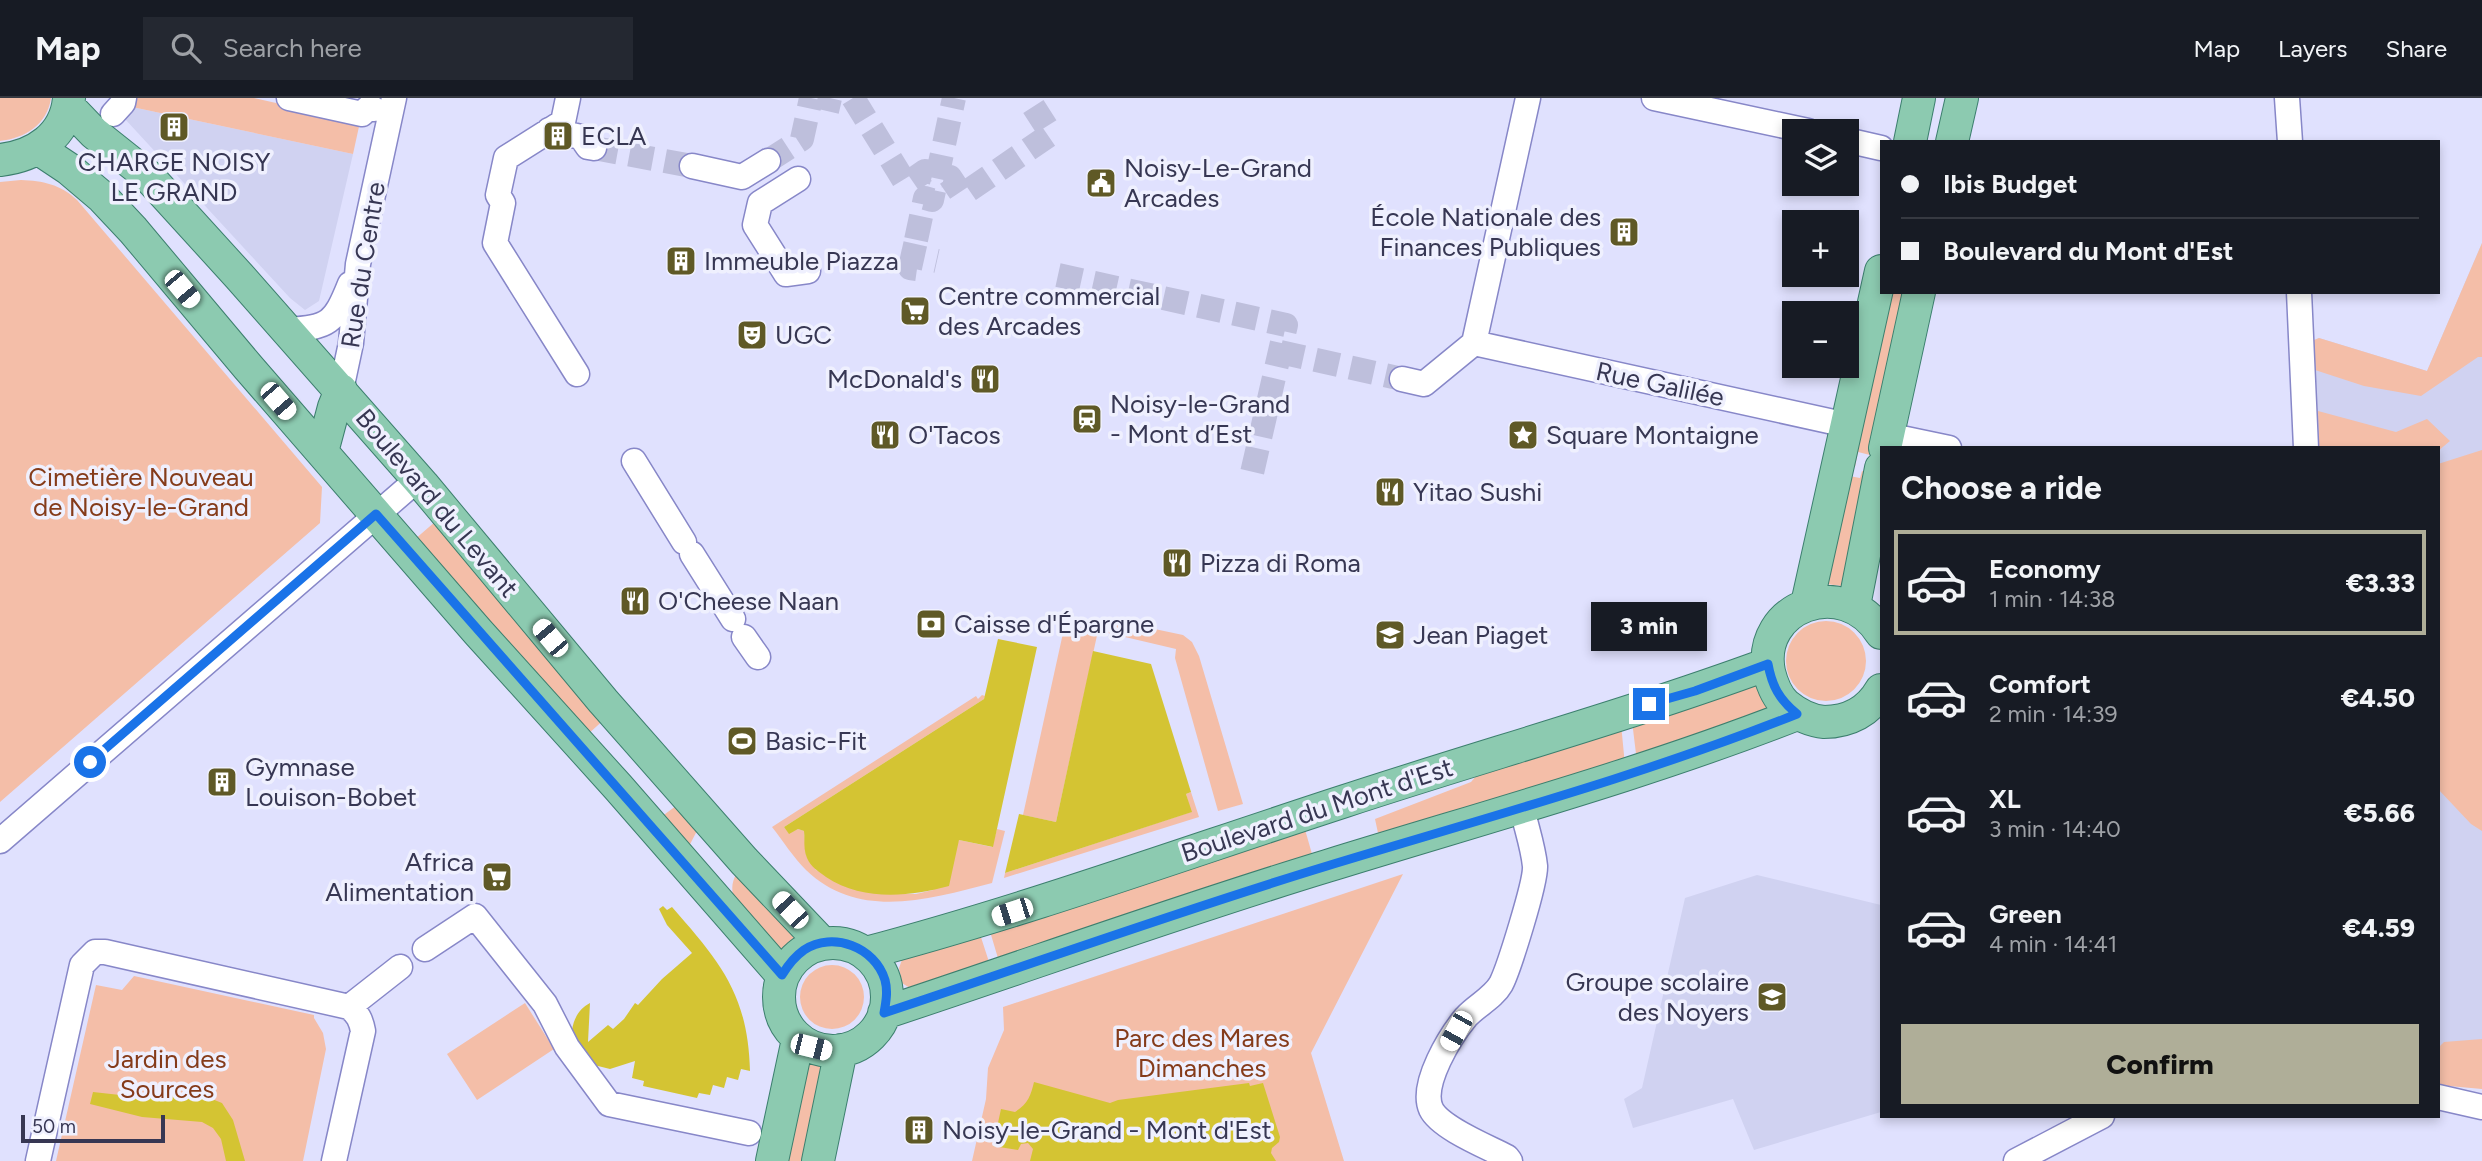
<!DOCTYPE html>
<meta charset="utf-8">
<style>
body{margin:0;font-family:Figtree,sans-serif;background:#242831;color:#f1f3f6;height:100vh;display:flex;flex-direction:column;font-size:26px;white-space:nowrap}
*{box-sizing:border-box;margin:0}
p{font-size:23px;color:#9ea1a6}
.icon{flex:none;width:38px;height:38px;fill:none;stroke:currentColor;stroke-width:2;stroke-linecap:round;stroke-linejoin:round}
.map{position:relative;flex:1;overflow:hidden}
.side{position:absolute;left:1880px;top:348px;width:560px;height:672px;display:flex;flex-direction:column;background:#171b24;border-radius:0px;box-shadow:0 4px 10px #0003}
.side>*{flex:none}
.guide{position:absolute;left:1880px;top:42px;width:560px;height:154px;border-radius:0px;box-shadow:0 4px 10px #0003;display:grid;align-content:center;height:154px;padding:0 21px;background:#171b24}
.controls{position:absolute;left:1782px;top:21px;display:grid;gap:14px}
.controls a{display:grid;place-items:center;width:77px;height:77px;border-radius:0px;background:#171b24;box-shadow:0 4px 10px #0003;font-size:35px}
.scale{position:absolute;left:21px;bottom:18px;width:144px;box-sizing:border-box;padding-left:7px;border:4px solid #373753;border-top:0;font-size:19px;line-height:24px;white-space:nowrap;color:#373753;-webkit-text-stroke:5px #eff0fe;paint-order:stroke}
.end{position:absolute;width:32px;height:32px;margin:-16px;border:9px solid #1a73e8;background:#fff;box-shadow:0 0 0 4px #fff}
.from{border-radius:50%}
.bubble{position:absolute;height:49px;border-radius:0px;background:#171b24;box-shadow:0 4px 10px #0003;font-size:23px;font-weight:800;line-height:49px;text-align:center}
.car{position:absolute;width:21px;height:42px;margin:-21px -10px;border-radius:9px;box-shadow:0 0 5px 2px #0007;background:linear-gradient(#fff 24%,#345 0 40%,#fff 0 76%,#345 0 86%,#fff 0)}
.guide b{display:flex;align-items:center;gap:24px;height:66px;font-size:26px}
.guide b+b{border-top:2px solid #363941}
.guide i{width:18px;height:18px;background:#f1f3f6}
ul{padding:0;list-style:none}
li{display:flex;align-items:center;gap:21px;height:105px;margin:0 14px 10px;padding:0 7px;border:4px solid transparent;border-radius:0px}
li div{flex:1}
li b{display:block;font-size:26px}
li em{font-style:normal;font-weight:800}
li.on{border-color:#afae98}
li>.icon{width:63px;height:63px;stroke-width:1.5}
h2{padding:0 21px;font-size:32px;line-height:84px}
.primary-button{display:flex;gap:14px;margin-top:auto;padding:14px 21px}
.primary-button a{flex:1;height:80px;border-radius:0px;background:#afae98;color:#111;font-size:28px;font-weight:800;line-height:80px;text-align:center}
header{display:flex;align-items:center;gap:42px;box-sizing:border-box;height:98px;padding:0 35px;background:#171b24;border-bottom:2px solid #363941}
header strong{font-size:33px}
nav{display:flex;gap:38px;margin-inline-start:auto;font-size:24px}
.search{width:490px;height:63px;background:#242831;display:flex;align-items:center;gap:18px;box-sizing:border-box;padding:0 24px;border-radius:0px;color:#9ea1a6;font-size:26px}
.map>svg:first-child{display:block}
</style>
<header>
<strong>Map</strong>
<div class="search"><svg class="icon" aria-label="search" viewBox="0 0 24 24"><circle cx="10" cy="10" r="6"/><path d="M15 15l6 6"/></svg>Search here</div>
<nav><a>Map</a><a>Layers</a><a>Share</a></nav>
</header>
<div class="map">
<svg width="2482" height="1063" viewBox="0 0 2482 1063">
<rect width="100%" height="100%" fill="#e0e1fe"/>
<path fill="#d0d2f1" d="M132,9L353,56L319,203L305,212L290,200L125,21Z
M2482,145V969L2438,961V350H2319L2312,243L2319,240L2427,273Z
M1757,777L1881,807V1014L1754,1052L1733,1001L1633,1030L1624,1001L1642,990L1685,800Z"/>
<path fill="#f4bea8" d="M0,0H51C47,27 25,40 0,43Z
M128,0H254L360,24L353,56L132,9Z
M21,82C43,83 60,86 77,102L322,389L320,425L0,704V84Z
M2482,145V259H2478L2421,298L2364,288L2315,272L2312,243L2319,240L2427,273Z
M1886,194H1910L1874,358L1858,354L1855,369L1847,367Z
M2318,313L2396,334L2427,321L2450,343L2438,353V350H2319Z
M2482,352V733L2471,726L2438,691V366Z
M1862,373L1871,375L1842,488L1826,486L1844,377L1860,380Z
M436,423L607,619L587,637L414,442Z
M1112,522L1183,537L1192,544L1199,558L1243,706L1218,713L1175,560L1176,551L1108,535Z
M1786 563a40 40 0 1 1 80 0a40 40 0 1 1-80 0Z
M1065,526L1098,533L1056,724L1023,717Z
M1754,583L1767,610L1748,624L1637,664L1632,623Z
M982,597L985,598L984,601L784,729L789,735L798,731L804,733L806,757L816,772L882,796H916L933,792L959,742L992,749L997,731L1005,733L992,785C930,801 859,823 806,772C793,759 783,743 772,729L976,598L978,601Z
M1621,626L1625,667L1378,735L1375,721L1471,684L1483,670Z
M1191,694L1199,719L1004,780L1005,775L1191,714L1186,696Z
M680,705L700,727L687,752L661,719Z
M1304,728L1314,763L1000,867L989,830Z
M737,775L795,838C793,846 788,851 779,854C761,835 718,804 737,775Z
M1403,776L1311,955L1344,1063H972L986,1001L988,970L1004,932L1003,909Z
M978,830L990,867L913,892L902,885L899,870L903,859Z
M800 899a32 32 0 1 1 64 0a32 32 0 1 1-64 0Z
M134,878L314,917V920L323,935L326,951L303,1063H56L96,887L122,892Z
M525,905L554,951L477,1002L447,956Z
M2482,941V991L2438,987V950L2444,944Z
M810,966L823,967L808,1063H785L806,969Z"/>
<path fill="#d4c433" d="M998,541L1037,549L993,749L959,742L949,788C909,799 862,803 826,779C818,773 811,769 807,760C803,751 805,741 804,733L798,731L789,736L784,729L984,601Z
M1093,553L1151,566L1191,694L1186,696L1192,714L1005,775L1019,716L1056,724Z
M663,808L667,812L672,809C720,864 748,896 750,973L741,971L738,982L727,979L724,990L713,987L710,997L699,995L697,1000L643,988L644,983L632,980L635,963L610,971L590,966L572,932C574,920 579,911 590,905L588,944L608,927L613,931L624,921L635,905L638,907L662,881L692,855L667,827L659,811Z
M1034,984L1110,1005L1118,1002L1249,985L1250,988L1263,985L1280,1039L1279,1044L1272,1050L1271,1055L1276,1063H1030L1033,1051L1028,1045L1021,1046L1018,1052L993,1048L1001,1011L1015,1014C1028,1006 1031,997 1034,984Z
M93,994L129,998L207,999L222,1005L233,1022L245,1063H226L221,1041L213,1030L202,1024L142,1019L90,1006Z"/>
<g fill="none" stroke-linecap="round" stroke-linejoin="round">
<path stroke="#bebfdc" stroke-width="24" stroke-dasharray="24 12" stroke-linecap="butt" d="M853,0L906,86L925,73L950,79L962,97L1051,36L1028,0
M827,13L830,0
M594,50L692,68
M768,63L802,41L811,0
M901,155L937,163
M917,171L910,170L925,100L932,102L954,0
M1058,177L1286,227L1252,375
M1280,254L1402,281"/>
<g stroke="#8787c8" stroke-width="27">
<path id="minor" d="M289,0L362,16L368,10L374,11
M568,0L563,24L506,60L498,97L503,105L495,145L577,276
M1654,0L1808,33
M2287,0L2290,44
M113,16L123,5L124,0
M549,32L581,39L588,49L594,50
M1846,42L1881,50
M692,68L742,79L768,63
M798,81L760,105L755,127L786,176L808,173
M2299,194L2306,350
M287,232C329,229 334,226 350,186
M1474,245L1847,327
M1474,245L1528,0
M1402,281L1424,286L1474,245
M341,292L351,245L358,166L394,0
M1887,337L1949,350
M634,363L684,444
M692,456L733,521
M744,539L758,559
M0,743L418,381
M425,851L475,818L545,906L567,949L609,1006L749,1035
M349,909L400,869
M2438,999L2482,1009
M38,1063L82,867L95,854H105L349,909C358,916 361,922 363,933L334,1063
M1510,1063L1507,1059C1488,1049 1440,1030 1431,1011C1420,986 1451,937 1466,919C1477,907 1493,900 1501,886C1509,870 1536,784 1535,768C1533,748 1526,729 1522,710
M2016,1063L2102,1018"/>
</g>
<g stroke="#3c7f6e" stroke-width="34">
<path id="major" d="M68,8L94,35L148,78L239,178L423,387L603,603L744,763L822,845
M1910,44L1919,0
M1952,44L1962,0
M39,51L69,71L102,99L133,132L248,269L478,534L618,689L782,877
M0,62C35,58 66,38 69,0
M1885,350L1919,194
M322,354L334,309L341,292
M1807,506L1881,173
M1854,508L1881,370
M1881,535C1843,475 1756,509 1769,574C1772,586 1777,599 1786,607C1797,616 1810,623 1824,624C1849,624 1869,613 1881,592
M779 899a54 54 0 1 1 108 0a54 54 0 1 1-108 0Z
M866,855C1028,812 1185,755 1345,703C1485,657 1629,617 1768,566
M884,915C1032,866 1179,813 1327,768C1485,719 1644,676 1797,616
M772,1063L798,941
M818,1063L841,952"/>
</g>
<use href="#minor" stroke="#fff" stroke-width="24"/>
<use href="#major" stroke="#8ccab0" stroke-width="32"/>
</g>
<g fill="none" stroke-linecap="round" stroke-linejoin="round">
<path stroke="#1a73e8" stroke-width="9" d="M90,664L376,416L782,877C788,867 794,859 804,852C833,833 875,849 885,882C888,893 886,904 884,915C1032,866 1179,813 1327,768C1485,720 1644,677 1797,616C1779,601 1772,588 1768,566L1695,593L1649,606"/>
</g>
<defs>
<g id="building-square" transform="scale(1.575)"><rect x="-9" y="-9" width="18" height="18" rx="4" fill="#5f5926" stroke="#eff0fe"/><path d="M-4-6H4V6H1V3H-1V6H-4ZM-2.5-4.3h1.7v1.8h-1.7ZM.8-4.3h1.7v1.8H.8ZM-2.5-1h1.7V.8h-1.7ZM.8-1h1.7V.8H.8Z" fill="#fff"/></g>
<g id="civic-square" transform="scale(1.575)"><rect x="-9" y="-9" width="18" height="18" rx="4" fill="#5f5926" stroke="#eff0fe"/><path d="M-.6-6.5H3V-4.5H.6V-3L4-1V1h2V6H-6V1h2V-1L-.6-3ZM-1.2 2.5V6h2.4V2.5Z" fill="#fff"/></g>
<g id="supermarket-square" transform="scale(1.575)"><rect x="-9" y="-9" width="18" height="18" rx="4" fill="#5f5926" stroke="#eff0fe"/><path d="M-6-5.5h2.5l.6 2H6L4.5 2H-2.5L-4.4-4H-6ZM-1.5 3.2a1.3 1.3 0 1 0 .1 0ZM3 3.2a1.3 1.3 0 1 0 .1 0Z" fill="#fff"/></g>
<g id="theatre-square" transform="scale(1.575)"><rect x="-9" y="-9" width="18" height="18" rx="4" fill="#5f5926" stroke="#eff0fe"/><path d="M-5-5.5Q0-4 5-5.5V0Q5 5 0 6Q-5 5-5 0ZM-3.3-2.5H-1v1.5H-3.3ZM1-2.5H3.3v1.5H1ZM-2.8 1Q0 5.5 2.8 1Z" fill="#fff"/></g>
<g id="restaurant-square" transform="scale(1.575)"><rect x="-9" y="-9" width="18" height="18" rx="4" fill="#5f5926" stroke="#eff0fe"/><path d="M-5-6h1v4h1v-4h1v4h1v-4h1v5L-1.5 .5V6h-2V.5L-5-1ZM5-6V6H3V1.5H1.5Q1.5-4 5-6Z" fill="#fff"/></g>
<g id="station-square" transform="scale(1.575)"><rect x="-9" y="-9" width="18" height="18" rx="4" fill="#5f5926" stroke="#eff0fe"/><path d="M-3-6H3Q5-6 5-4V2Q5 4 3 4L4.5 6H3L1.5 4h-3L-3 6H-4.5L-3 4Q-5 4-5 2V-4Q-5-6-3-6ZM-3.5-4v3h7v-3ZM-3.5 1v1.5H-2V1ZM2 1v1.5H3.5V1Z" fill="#fff"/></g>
<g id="sight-square" transform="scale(1.575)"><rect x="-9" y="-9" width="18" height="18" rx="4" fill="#5f5926" stroke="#eff0fe"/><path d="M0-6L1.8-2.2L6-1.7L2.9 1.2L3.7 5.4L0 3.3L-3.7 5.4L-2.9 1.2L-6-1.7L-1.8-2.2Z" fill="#fff"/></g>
<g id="bank-square" transform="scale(1.575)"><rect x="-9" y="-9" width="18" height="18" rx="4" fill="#5f5926" stroke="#eff0fe"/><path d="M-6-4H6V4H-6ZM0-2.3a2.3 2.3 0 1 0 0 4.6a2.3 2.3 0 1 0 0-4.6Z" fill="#fff"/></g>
<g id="school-square" transform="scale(1.575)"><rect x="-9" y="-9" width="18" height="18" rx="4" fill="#5f5926" stroke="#eff0fe"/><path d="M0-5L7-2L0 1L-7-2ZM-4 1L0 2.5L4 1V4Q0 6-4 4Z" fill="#fff"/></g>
<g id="stadium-square" transform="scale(1.575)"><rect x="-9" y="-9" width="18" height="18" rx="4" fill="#5f5926" stroke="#eff0fe"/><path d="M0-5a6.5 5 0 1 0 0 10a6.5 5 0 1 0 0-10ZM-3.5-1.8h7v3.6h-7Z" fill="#fff"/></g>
</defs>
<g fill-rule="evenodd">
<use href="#building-square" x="174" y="29"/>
<use href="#building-square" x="558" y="38"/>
<use href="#civic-square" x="1101" y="85"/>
<use href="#building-square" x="1624" y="134"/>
<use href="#building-square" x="681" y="163"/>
<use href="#supermarket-square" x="915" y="213"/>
<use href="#theatre-square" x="752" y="237"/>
<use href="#restaurant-square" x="985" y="281"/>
<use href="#station-square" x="1087" y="321"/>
<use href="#restaurant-square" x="885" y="337"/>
<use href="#sight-square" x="1523" y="337"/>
<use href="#restaurant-square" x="1390" y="394"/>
<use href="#restaurant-square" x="1177" y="465"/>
<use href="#restaurant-square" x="635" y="503"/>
<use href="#bank-square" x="931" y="526"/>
<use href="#school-square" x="1390" y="537"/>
<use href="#stadium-square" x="742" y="643"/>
<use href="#building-square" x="222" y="684"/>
<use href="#supermarket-square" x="497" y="779"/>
<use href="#school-square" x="1772" y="899"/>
<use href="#building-square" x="919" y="1032"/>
</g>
<g text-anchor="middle" stroke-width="7" stroke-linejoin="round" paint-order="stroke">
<g font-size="26" fill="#373753" stroke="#eff0fe" text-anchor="start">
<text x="581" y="47">ECLA</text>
<text x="174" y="73" text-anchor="middle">CHARGE NOISY<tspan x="174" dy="30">LE GRAND</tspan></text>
<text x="1124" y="79">Noisy-Le-Grand<tspan x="1124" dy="30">Arcades</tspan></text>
<text x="1601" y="128" text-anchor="end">École Nationale des<tspan x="1601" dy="30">Finances Publiques</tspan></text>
<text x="704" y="172">Immeuble Piazza</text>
<text x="938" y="207">Centre commercial<tspan x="938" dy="30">des Arcades</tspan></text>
<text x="775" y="246">UGC</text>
<text x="962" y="290" text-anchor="end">McDonald's</text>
<text x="1110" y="315">Noisy-le-Grand<tspan x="1110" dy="30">- Mont d’Est</tspan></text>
<text x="908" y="346">O'Tacos</text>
<text x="1546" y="346">Square Montaigne</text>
<text x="1413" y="403">Yitao Sushi</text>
<text x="1200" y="474">Pizza di Roma</text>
<text x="658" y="512">O'Cheese Naan</text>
<text x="954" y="535">Caisse d'Épargne</text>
<text x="1413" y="546">Jean Piaget</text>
<text x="765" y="652">Basic-Fit</text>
<text x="245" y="678">Gymnase<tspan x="245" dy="30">Louison-Bobet</tspan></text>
<text x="474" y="773" text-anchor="end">Africa<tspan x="474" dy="30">Alimentation</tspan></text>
<text x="1749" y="893" text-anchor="end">Groupe scolaire<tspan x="1749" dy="30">des Noyers</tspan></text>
<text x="942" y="1041">Noisy-le-Grand - Mont d'Est</text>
</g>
<g font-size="26" fill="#373753" stroke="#eff0fe">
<text transform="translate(363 167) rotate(-81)" y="9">Rue du Centre</text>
<text transform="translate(1660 286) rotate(12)" y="9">Rue Galilée</text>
<text transform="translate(437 405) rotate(50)" y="9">Boulevard du Levant</text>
<text transform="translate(1317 712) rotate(-18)" y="9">Boulevard du Mont d'Est</text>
</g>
<g font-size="26" fill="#853b1a" stroke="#eff0fe">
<text x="141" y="388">Cimetière Nouveau<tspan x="141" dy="30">de Noisy-le-Grand</tspan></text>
<text x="1202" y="949">Parc des Mares<tspan x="1202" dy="30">Dimanches</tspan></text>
<text x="167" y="970">Jardin des<tspan x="167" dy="30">Sources</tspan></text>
</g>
</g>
</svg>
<div class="controls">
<a><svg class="icon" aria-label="layers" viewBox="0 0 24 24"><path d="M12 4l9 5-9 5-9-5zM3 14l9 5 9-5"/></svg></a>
<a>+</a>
<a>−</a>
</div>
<div class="scale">50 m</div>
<i class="end from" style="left:90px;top:664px"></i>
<i class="end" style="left:1649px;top:606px"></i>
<div class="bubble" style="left:1591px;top:504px;width:116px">3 min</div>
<i class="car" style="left:182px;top:191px;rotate:140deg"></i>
<i class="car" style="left:278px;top:303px;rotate:139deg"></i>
<i class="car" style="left:550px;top:540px;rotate:320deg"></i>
<i class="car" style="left:790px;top:812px;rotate:317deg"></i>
<i class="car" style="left:1012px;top:814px;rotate:252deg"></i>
<i class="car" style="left:1456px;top:933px;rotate:209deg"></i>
<i class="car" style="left:811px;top:949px;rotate:104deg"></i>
<div class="guide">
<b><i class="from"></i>Ibis Budget</b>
<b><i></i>Boulevard du Mont d'Est</b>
</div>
<section class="side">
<h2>Choose a ride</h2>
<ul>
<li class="on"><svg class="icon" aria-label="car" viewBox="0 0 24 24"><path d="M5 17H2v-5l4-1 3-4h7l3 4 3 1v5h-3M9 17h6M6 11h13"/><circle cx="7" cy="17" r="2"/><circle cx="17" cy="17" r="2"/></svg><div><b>Economy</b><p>1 min · 14:38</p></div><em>€3.33</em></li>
<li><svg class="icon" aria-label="car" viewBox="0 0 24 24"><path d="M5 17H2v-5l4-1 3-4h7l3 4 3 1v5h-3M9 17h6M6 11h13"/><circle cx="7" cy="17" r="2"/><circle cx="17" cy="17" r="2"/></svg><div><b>Comfort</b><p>2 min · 14:39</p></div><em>€4.50</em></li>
<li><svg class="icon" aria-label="car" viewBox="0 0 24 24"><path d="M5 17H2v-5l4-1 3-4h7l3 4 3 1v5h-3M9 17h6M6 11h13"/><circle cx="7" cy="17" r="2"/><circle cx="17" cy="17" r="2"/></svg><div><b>XL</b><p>3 min · 14:40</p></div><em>€5.66</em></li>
<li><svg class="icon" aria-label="car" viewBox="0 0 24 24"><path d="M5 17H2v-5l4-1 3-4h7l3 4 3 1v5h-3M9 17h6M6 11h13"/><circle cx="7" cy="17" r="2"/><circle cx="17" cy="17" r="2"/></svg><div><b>Green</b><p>4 min · 14:41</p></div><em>€4.59</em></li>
</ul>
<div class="primary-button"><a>Confirm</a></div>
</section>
</div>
